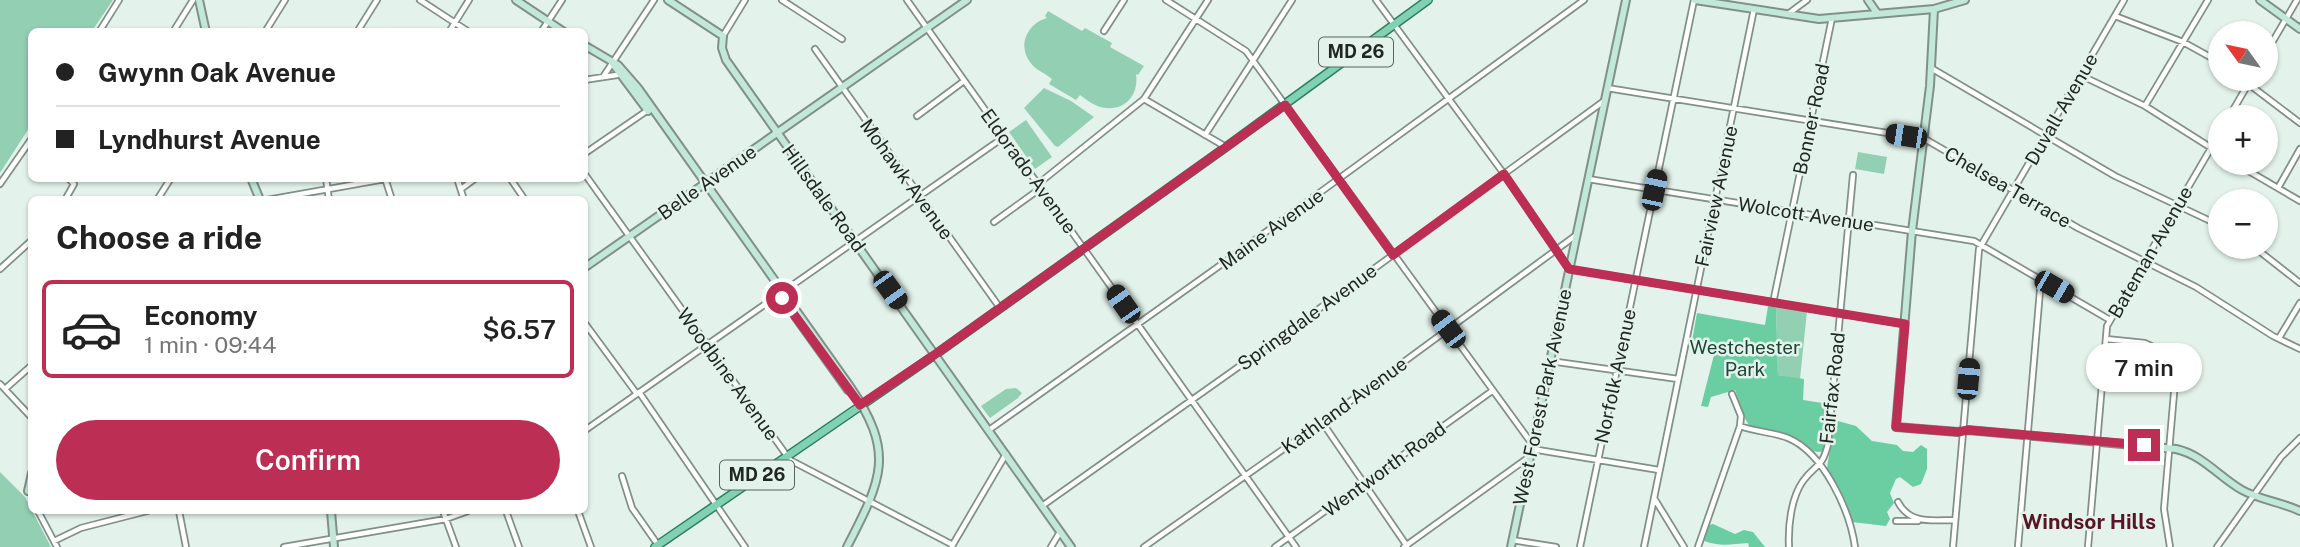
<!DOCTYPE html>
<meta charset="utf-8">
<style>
body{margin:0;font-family:"Public Sans",sans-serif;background:#f6f6f6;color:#222;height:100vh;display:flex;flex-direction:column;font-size:26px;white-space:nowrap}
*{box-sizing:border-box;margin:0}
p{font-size:23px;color:#767676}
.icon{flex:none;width:38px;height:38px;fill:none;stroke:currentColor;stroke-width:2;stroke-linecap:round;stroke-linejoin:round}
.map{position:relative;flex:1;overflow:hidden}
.side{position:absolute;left:28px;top:196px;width:560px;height:318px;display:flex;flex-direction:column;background:#fff;border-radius:10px;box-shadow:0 2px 5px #0004}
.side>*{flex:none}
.top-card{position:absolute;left:28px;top:28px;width:560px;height:154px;border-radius:10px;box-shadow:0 2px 5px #0004;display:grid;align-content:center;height:154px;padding:0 28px;background:#fff}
.needle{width:46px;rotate:303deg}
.fabs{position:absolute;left:2208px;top:21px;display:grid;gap:14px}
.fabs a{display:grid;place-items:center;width:70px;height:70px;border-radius:50%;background:#fff;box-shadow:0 2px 5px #0004;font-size:35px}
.end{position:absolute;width:32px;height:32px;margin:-16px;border:9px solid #bd2e54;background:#fff;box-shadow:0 0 0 4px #fff}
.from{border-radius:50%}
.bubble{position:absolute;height:49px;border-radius:24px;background:#fff;box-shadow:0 2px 5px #0004;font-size:23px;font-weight:600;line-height:49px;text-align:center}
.car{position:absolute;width:21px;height:42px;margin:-21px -10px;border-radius:9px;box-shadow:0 0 5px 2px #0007;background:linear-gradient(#222 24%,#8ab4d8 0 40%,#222 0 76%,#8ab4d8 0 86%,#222 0)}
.top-card b{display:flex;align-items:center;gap:24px;height:66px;font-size:26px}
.top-card b+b{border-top:2px solid #e0e0e0}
.top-card i{width:18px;height:18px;background:#222}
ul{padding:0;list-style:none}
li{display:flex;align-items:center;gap:21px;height:98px;margin:0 14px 10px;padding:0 14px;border:4px solid transparent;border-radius:10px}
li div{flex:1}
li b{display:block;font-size:26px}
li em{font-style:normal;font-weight:600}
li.on{border-color:#bd2e54}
li>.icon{width:63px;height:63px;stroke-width:1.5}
h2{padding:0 28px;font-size:32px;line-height:84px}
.action{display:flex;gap:14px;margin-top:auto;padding:14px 28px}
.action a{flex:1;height:80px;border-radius:42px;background:#bd2e54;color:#fff;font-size:28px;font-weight:600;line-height:80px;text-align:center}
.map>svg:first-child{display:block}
</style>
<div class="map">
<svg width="2300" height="547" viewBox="0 0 2300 547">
<rect width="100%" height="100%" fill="#e3f3eb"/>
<path fill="#93cfb2" d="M0,0H113L92,31L32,32L31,125L0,173Z
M1048,11L1082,31L1085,28L1112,43L1110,47L1144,66L1138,75L1136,74C1139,93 1127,110 1106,108C1096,107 1088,101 1080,95L1076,100L1049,84L1052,79C1045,73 1035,70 1030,62C1017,45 1028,23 1047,18L1045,16Z
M1044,88L1071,101L1094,117L1058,147L1055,146L1024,108Z
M1026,120L1052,157L1035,169L1009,132Z
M1858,152L1887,157L1884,174L1855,169Z
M1776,307L1807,311L1800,379L1778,375Z
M1016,388L1022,393L1018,398L990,418L981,406L1006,389Z
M0,472L25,497L51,547H0Z"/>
<path fill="#6acea2" d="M1768,306L1776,307L1778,375L1804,379L1803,400L1829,404L1823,451C1812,456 1800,440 1789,436C1778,431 1753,433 1747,422C1741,413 1739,400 1735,390L1711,397L1708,407L1701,406L1716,347L1692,341L1697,313L1765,325Z
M1838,421L1856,426L1872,441L1897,445L1903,451L1913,452L1921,445L1927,449V469L1921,484L1913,487L1900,477L1896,479L1890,493L1894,503L1887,512L1890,519L1886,526L1852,522L1827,468L1834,425Z
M1713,524L1735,534L1744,530L1753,532L1765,547H1749L1748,543C1732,544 1720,547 1704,541L1709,525Z"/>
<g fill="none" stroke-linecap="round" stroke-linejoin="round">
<g stroke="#819088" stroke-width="8">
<path id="street" d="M420,0L469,32
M782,0L842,39
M907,0L1296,547
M1166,0L1246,51L1532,444
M1376,0L1504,174L1569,269L1904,324
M1788,14L1807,0
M2115,16L2183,42L2221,63
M1104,31L1124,0
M99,32L119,0
M173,32L193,0
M265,32L285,0
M357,32L377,0
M449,32L469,0
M541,32L562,0
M723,36L745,0
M815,49L1000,308
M2266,53L2297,0
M1931,68L2115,176L2221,226
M2080,75L2145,106L2221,154
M603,77L654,0
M2242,79L2300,123
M584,80L617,75L619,72
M1607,88L1925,139L2078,228L2196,287L2273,336L2300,349
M1144,99L1226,147
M2145,106L2208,0
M917,116L964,81
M2229,117L2251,79
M1205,135L1292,0
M584,154L648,110
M2235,163L2300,201
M584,173L790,460L953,545
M326,178L329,200
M385,178L392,200
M457,178L464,200
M510,178L525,200
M1588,179L1974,241L2110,320
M0,184L32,138
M1038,184L1144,99L1208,0
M2278,188L2300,149
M461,189L476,178
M65,200L74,184L68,178
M157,200L171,178
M267,200L385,179
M994,222L1041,188
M2254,247L2300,283
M0,269L32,240
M1773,303L1832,18
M584,322L637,394
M2279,338L2300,303
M2106,339L2145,343L2177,358L2164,509L2170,547
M1550,361L1678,379
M0,384L32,418
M5,389L32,365
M639,392L745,547
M1322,422L1407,546
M1740,426C1756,432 1773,432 1788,438C1824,453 1850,511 1855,547
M989,430L1215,269L1584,0
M584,431L1004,137
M1532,449L1659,470
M622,476L632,508L658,545
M1654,498L1684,547
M1898,502C1910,525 1933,520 1955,520
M1042,506L1268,346L1604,101
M38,511L57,547
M179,511L186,547
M443,511L456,547
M506,511L519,547
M578,511L591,547
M1896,521H1918
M1512,540L1556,547
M54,541L81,528L147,511
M952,546L1006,454
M284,547L446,519L468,511
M1051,547L1060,532
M1144,547L1322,422L1575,236
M1275,547L1492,391
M1404,547L1529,457
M1580,547L1694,0
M1644,547L1754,9
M1698,547L1740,426L1741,416L1732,394
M1789,547C1788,526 1791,498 1803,481C1816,463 1822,469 1828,444L1853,175
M1953,547L1979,249L2124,0
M2018,547L2041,279
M2088,547L2107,326L2221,131
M2217,547L2281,457L2300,438"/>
</g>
<g stroke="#819088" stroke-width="10">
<path id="secondary" d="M199,0L206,32
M516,0L564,32
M668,0L723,36L722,48L726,60L1071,547
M1695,0L1819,19L1934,9L1965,0
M1868,0L1877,13
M2260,0L2300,29
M1934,9L1930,86L1912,231L1896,427L1958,432L1968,430L2176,449C2203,455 2219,477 2242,490C2260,500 2281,502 2300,511
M584,45L618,65L638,88L849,385C896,453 882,479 847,547
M613,64L648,111
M251,178L260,200
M584,268L967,0
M795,316L848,390
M28,491L32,473
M331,511L334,547
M1511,547L1626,0"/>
</g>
<g stroke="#2a8160" stroke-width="10">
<path id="primary" d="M655,547L936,354L1226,147L1428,0"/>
</g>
<use href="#street" stroke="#fff" stroke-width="4.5"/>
<use href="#secondary" stroke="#c1e8d9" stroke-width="6"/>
<use href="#primary" stroke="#82d1b3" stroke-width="7"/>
</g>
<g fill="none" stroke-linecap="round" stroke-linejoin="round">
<path stroke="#bd2e54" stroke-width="9" d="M782,298L860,405L940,351L1285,105L1393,255L1504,174L1569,269L1905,324L1896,427L1958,432L1968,430L2144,445"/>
</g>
<g text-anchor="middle" stroke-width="5" stroke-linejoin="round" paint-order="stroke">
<g fill="#e3f3eb" stroke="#5a645f" stroke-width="2">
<rect x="1319" y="37.5" width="74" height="29" rx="5"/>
<rect x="720" y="460.5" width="74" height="29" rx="5"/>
</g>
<g font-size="18" font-weight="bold" fill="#202623">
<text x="1356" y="58">MD 26</text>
<text x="757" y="481">MD 26</text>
</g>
<g font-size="19" fill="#202623" stroke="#e3f3eb">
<text transform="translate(2061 109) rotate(-60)" y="7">Duvall Avenue</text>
<text transform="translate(1811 119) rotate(-78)" y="7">Bonner Road</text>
<text transform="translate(1029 171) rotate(54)" y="7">Eldorado Avenue</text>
<text transform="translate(907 179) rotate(54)" y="7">Mohawk Avenue</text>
<text transform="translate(707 182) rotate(-35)" y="7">Belle Avenue</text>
<text transform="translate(2008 187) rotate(30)" y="7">Chelsea Terrace</text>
<text transform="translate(1716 196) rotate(-78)" y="7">Fairview Avenue</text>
<text transform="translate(824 198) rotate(54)" y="7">Hillsdale Road</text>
<text transform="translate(1806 214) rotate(9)" y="7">Wolcott Avenue</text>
<text transform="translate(1271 229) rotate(-36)" y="7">Maine Avenue</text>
<text transform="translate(2150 252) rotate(-60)" y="7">Bateman Avenue</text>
<text transform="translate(1307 317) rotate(-36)" y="7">Springdale Avenue</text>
<text transform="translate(728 374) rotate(54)" y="7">Woodbine Avenue</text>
<text transform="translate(1615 376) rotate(-78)" y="7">Norfolk Avenue</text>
<text transform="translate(1832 388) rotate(-84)" y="7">Fairfax Road</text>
<text transform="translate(1542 397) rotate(-78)" y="7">West Forest Park Avenue</text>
<text transform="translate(1344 405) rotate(-36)" y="7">Kathland Avenue</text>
<text transform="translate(1384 469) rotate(-36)" y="7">Wentworth Road</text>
</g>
<g font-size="19" fill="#1b4634" stroke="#e3f3eb">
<text x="1745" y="354">Westchester<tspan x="1745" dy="22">Park</tspan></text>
</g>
<g font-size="21" font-weight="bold" fill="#591526" stroke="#e3f3eb">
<text x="2089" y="529">Windsor Hills</text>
</g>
</g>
</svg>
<div class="fabs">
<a><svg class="needle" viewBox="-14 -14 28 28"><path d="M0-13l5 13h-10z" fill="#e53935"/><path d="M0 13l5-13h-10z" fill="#767676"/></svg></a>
<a>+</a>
<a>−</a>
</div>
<i class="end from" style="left:782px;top:298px"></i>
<i class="end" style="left:2144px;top:445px"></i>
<div class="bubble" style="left:2086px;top:343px;width:116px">7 min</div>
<i class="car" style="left:1906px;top:136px;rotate:279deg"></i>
<i class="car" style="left:1654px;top:190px;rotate:12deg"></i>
<i class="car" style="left:2054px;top:287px;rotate:120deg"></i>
<i class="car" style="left:890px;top:290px;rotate:144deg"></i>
<i class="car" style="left:1123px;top:304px;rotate:325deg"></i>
<i class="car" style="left:1448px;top:329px;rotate:323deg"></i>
<i class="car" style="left:1968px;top:379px;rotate:5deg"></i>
<div class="top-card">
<b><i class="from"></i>Gwynn Oak Avenue</b>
<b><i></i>Lyndhurst Avenue</b>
</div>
<section class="side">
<h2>Choose a ride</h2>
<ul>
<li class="on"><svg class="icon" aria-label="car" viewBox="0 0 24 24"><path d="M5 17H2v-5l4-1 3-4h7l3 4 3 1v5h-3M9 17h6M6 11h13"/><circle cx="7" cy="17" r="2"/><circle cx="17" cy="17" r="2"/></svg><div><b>Economy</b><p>1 min · 09:44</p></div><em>$6.57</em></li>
</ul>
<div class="action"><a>Confirm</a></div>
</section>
</div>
